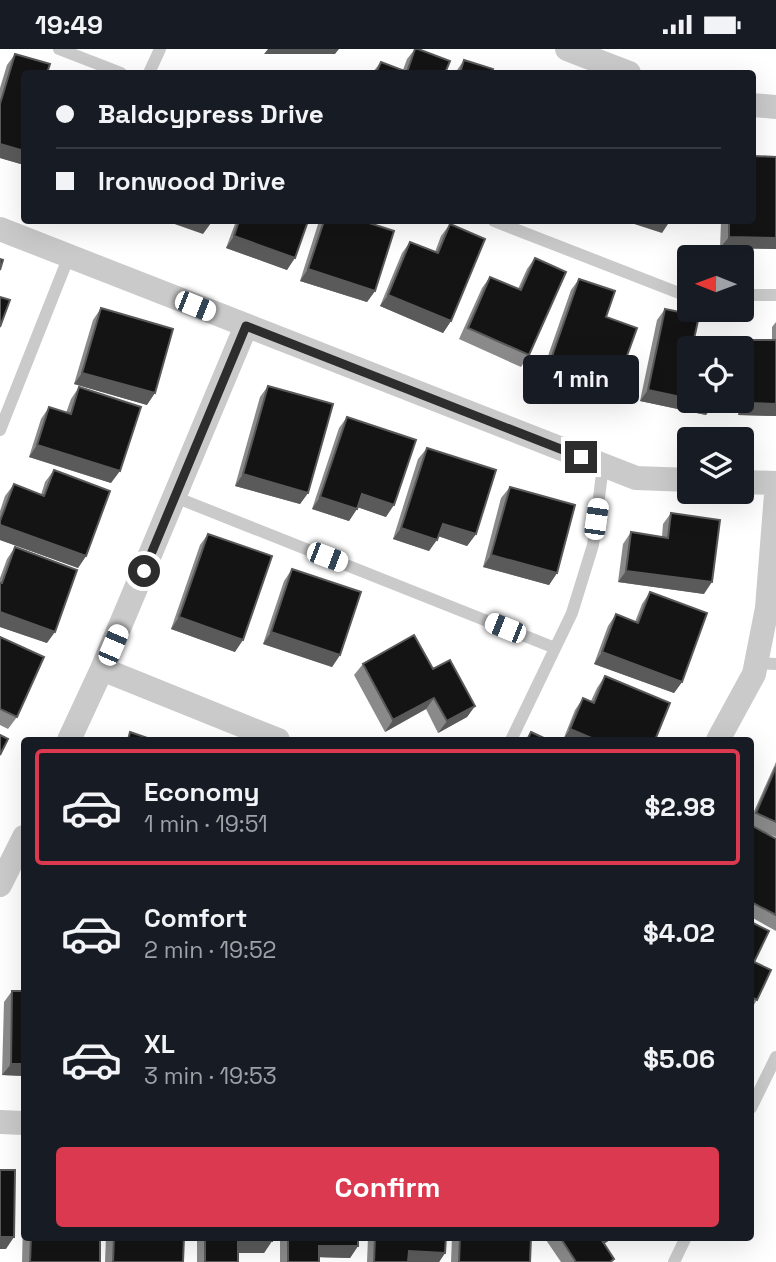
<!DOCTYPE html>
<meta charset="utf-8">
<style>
body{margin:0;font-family:"Space Grotesk",sans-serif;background:#20242c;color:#f1f3f6;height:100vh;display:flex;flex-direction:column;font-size:26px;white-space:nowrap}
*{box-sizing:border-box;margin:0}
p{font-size:23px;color:#9ea1a6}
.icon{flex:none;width:38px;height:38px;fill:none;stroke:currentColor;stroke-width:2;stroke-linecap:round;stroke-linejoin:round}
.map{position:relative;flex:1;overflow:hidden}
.panel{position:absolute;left:21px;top:688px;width:733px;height:504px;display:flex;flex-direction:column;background:#171b24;border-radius:7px;box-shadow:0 7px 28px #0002}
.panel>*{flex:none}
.guide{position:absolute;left:21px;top:21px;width:735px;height:154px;border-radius:7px;box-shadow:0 7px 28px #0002;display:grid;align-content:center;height:154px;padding:0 35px;background:#171b24}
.needle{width:46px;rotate:271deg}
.tools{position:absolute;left:677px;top:196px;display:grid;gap:14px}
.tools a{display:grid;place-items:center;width:77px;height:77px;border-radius:7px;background:#171b24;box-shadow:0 7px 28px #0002;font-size:35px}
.end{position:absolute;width:32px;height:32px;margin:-16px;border:9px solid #2d2d2d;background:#fff;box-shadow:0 0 0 4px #fff}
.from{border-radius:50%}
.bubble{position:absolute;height:49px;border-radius:7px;background:#171b24;box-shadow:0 7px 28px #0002;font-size:23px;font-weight:700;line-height:49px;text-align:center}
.car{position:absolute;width:21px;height:42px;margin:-21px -10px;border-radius:9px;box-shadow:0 0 5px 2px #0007;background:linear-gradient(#fff 24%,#345 0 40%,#fff 0 76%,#345 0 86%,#fff 0)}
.guide b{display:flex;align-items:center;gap:24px;height:66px;font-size:26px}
.guide b+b{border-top:2px solid #363941}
.guide i{width:18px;height:18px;background:#f1f3f6}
ul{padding:12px 0 0;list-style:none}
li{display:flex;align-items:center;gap:21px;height:116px;margin:0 14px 10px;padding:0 21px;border:4px solid transparent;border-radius:7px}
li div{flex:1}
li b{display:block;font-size:26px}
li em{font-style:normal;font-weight:700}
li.current{border-color:#db394f}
li>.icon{width:63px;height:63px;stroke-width:1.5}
.cta{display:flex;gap:14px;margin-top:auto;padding:14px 35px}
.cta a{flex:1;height:80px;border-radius:7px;background:#db394f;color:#fff;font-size:28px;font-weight:700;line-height:80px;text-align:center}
.status{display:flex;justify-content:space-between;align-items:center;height:49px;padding:0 35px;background:#171b24;direction:ltr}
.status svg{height:19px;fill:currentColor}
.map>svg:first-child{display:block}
</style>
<div class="status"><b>19:49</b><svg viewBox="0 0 49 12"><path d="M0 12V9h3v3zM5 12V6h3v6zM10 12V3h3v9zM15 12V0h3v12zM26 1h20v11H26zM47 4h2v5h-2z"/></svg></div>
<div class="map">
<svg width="776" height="1213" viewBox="0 0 776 1213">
<rect width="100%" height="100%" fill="#fff"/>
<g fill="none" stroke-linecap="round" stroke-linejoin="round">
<path stroke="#cacaca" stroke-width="12" d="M59,0L121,24
M149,24L160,0
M494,172L679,244L690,245
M742,246H776
M0,381L69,207
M175,448L555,599
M756,614L776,615
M511,691L572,564L593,496L603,417
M751,1059L776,1008
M674,1213L686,1188"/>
<path stroke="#cacaca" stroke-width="24" d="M567,0L629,24
M752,56L776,58
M0,180L636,429L690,431
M742,433L776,434
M102,620L278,691
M69,691L102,620L246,277
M718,691L754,625L767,559L776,445
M0,836L24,788
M0,1073L24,1074"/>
</g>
<path fill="#8a8a8a" d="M415,0L445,24H372L381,13L403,21L407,10Z
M15,5L24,24V116L0,109V39L7,16Z
M464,11L491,24H455Z
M754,107L776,200L720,199L721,172H752V109Z
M236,172H308L287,221L226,199Z
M319,172H366L375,242L367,253L300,232Z
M450,175L451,272L443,284L380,257L402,204L410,193L435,203L441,187Z
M535,209L529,306L521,318L459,290L482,239L490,228L518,240L527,220Z
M579,230L606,268L608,348L542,324L571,241Z
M101,259L147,356L74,335L93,271Z
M665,260L694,290L714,355L706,366L640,352L657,271Z
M776,273V367L738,366V352H742L741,299L747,291H772V278Z
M268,337L308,444L300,455L235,437L260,348Z
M79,338L111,434L29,408L41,370L49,358L66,364L71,350Z
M347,368L386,468L358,458L349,472L312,460L339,379Z
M427,399L476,485L467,497L438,487L429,502L393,490L418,410Z
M54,421L86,507L78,519L0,491V462L5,447L14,435L41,446L45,433Z
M510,438L557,524L549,536L483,518L501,449Z
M671,464L704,545L618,533L623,495L631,483L662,488L663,475Z
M208,485L235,603L171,580L200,496Z
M15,498L47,594L0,578V529L7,510Z
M292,520L340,606L332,618L263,595L284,532Z
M650,543L682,633L674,644L594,615L608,577L616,565L635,573L642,555Z
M0,588L17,668L8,680L0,676Z
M363,615L433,620L475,657L467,668L438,684L426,660L385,683L354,626Z
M605,627L655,691H563L575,661L583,649L591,652L597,639Z
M776,713V788L764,783L776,790V882L751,868V769Z
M751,873L757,951L751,960Z
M12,942H24V1027L2,1026L4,953Z
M24,1133V1188H100V1213H22L24,1134Z
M106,1188H184L183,1213H105Z
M197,1188H272V1192L264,1204H238L237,1213H197Z
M280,1188H358V1197L350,1209L319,1208V1213H280Z
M368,1188H446L445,1204L439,1213H367Z
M452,1188H531L530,1213H451Z
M544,1188H614L604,1195L614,1210L612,1213H561Z"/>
<path fill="#5a5a5a" d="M268,0H339L335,5H264Z
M0,95L24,102V116L0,109Z
M166,172H205L211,174L203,185Z
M625,172H670L662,184Z
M234,187L295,209L287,221L226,199Z
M729,188L776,189V200L720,199Z
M308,220L375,242L367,253L300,232Z
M388,246L451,272L443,284L380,257Z
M550,313L616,337L608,348L542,324Z
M82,324L155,344L147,356L74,335Z
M648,341L690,350V352H700L714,355L706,366L640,352Z
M746,354L776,355V367L738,366Z
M37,396L120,422L111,434L29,408Z
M243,425L308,444L300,455L235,437Z
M362,445L394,456L386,468L354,457Z
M320,448L357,460L349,472L312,460Z
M443,475L476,485L467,497L435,486Z
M0,476L86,507L78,519L0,491Z
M401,479L437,491L429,502L393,490Z
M491,506L557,524L549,536L483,518Z
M626,522L712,533L704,545L618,533Z
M0,563L55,583L47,594L0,578Z
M179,568L243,591L235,603L171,580Z
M271,583L340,606L332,618L263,595Z
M602,603L682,633L674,644L594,615Z
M434,649L426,660L385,683L393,671Z
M475,657L467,668L438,684L447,672Z
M570,680L596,691H563Z
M11,1015H24V1027L2,1026Z
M0,1188H14L6,1200H0Z
M604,1188H614L593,1202L601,1190Z
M238,1192H272L264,1204H229Z
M319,1197H358L350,1209L311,1208Z
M409,1202L445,1204L439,1213H402Z"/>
<path fill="#141414" stroke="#5a5a5a" stroke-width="2" d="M415,0H418L450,12L445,24H376L381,13L407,23Z
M15,5L50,15L47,24H24V102L0,95V55Z
M464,11L493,20L491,24H460Z
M754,107L776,108V189L729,188V172H752Z
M239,172H308L295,209L234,187Z
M324,172H366V173L394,182L375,242L308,220Z
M450,175L485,190L451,272L388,246L410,193L438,204Z
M535,209L566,223L529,306L468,279L490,228L521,241Z
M0,210L3,211L0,221Z
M579,230L615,242L606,268L637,279L616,337L550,313Z
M0,248L10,251L0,278Z
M101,259L173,280L155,344L82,324Z
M665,260L699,267L694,290L726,296L725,299H690V350L648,341Z
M747,291H776V355L746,354Z
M268,337L333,355L308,444L243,425Z
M79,338L141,358L120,422L37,396L49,358L71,365Z
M700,352H714V355Z
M347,368L416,391L394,456L362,445L357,460L320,448Z
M427,399L496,421L476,485L443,475L437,491L401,479Z
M54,421L110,442L86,507L0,476V472L14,435L44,447Z
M510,438L575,456L557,524L491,506Z
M671,464L720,471L712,533L626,522L631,483L668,489Z
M208,485L272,507L243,591L179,568Z
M15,498L77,521L55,583L0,563V534H2Z
M292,520L361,543L340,606L271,583Z
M650,543L707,564L682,633L602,603L616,565L638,574Z
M414,586L433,620L450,611L475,657L447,672L434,649L393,671L363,615Z
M0,588L44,608L17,668L0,660Z
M605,627L670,654L655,691H596L570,680L583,649L594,654Z
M130,683L153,691H128Z
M531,683L548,691H527Z
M0,686L8,690L0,706Z
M776,718V773L756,764Z
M751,776L776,790V866L751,853Z
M751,873L769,882L754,913L771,921L757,951L751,948Z
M12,942H24V1015H11Z
M0,1121H15L14,1188H0Z
M31,1188H100V1213H30Z
M114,1188H184L183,1213H113Z
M205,1188H272V1192H238V1213H205Z
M288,1188H358V1197H319V1213H288Z
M375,1188H446L445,1204L409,1202L408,1213H374Z
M460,1188H531L530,1213H459Z
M560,1188H604L601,1190L614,1210L610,1213H576Z"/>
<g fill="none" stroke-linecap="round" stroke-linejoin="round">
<path stroke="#2d2d2d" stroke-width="9" d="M144,522L246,277L581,408"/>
</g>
</svg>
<div class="tools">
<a><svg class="needle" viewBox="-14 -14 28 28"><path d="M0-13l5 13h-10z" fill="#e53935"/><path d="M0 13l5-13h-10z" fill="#9ea1a6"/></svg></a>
<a><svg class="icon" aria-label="locate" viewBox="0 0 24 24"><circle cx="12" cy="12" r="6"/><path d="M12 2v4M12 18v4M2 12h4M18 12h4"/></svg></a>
<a><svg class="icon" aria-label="layers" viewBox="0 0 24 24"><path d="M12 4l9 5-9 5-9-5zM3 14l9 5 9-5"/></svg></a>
</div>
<i class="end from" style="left:144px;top:522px"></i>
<i class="end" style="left:581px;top:408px"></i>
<div class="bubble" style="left:523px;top:306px;width:116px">1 min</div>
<i class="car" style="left:195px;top:257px;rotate:112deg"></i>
<i class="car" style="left:596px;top:470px;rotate:8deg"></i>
<i class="car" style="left:327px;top:508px;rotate:111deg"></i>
<i class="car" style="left:505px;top:579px;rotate:292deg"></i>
<i class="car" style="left:113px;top:596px;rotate:23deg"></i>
<div class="guide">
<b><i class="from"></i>Baldcypress Drive</b>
<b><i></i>Ironwood Drive</b>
</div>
<section class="panel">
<ul>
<li class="current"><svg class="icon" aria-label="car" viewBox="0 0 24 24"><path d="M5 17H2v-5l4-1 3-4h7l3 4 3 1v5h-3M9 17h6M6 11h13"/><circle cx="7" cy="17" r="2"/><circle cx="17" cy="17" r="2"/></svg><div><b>Economy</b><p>1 min · 19:51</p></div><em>$2.98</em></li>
<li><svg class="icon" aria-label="car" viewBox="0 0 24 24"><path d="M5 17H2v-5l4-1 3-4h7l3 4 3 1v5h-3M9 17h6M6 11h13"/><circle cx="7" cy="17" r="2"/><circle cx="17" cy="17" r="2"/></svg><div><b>Comfort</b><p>2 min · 19:52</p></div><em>$4.02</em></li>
<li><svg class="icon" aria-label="car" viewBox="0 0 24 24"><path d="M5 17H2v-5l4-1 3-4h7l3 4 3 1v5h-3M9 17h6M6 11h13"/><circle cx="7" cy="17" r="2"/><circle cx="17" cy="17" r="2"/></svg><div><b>XL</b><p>3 min · 19:53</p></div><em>$5.06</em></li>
</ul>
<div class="cta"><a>Confirm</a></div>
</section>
</div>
